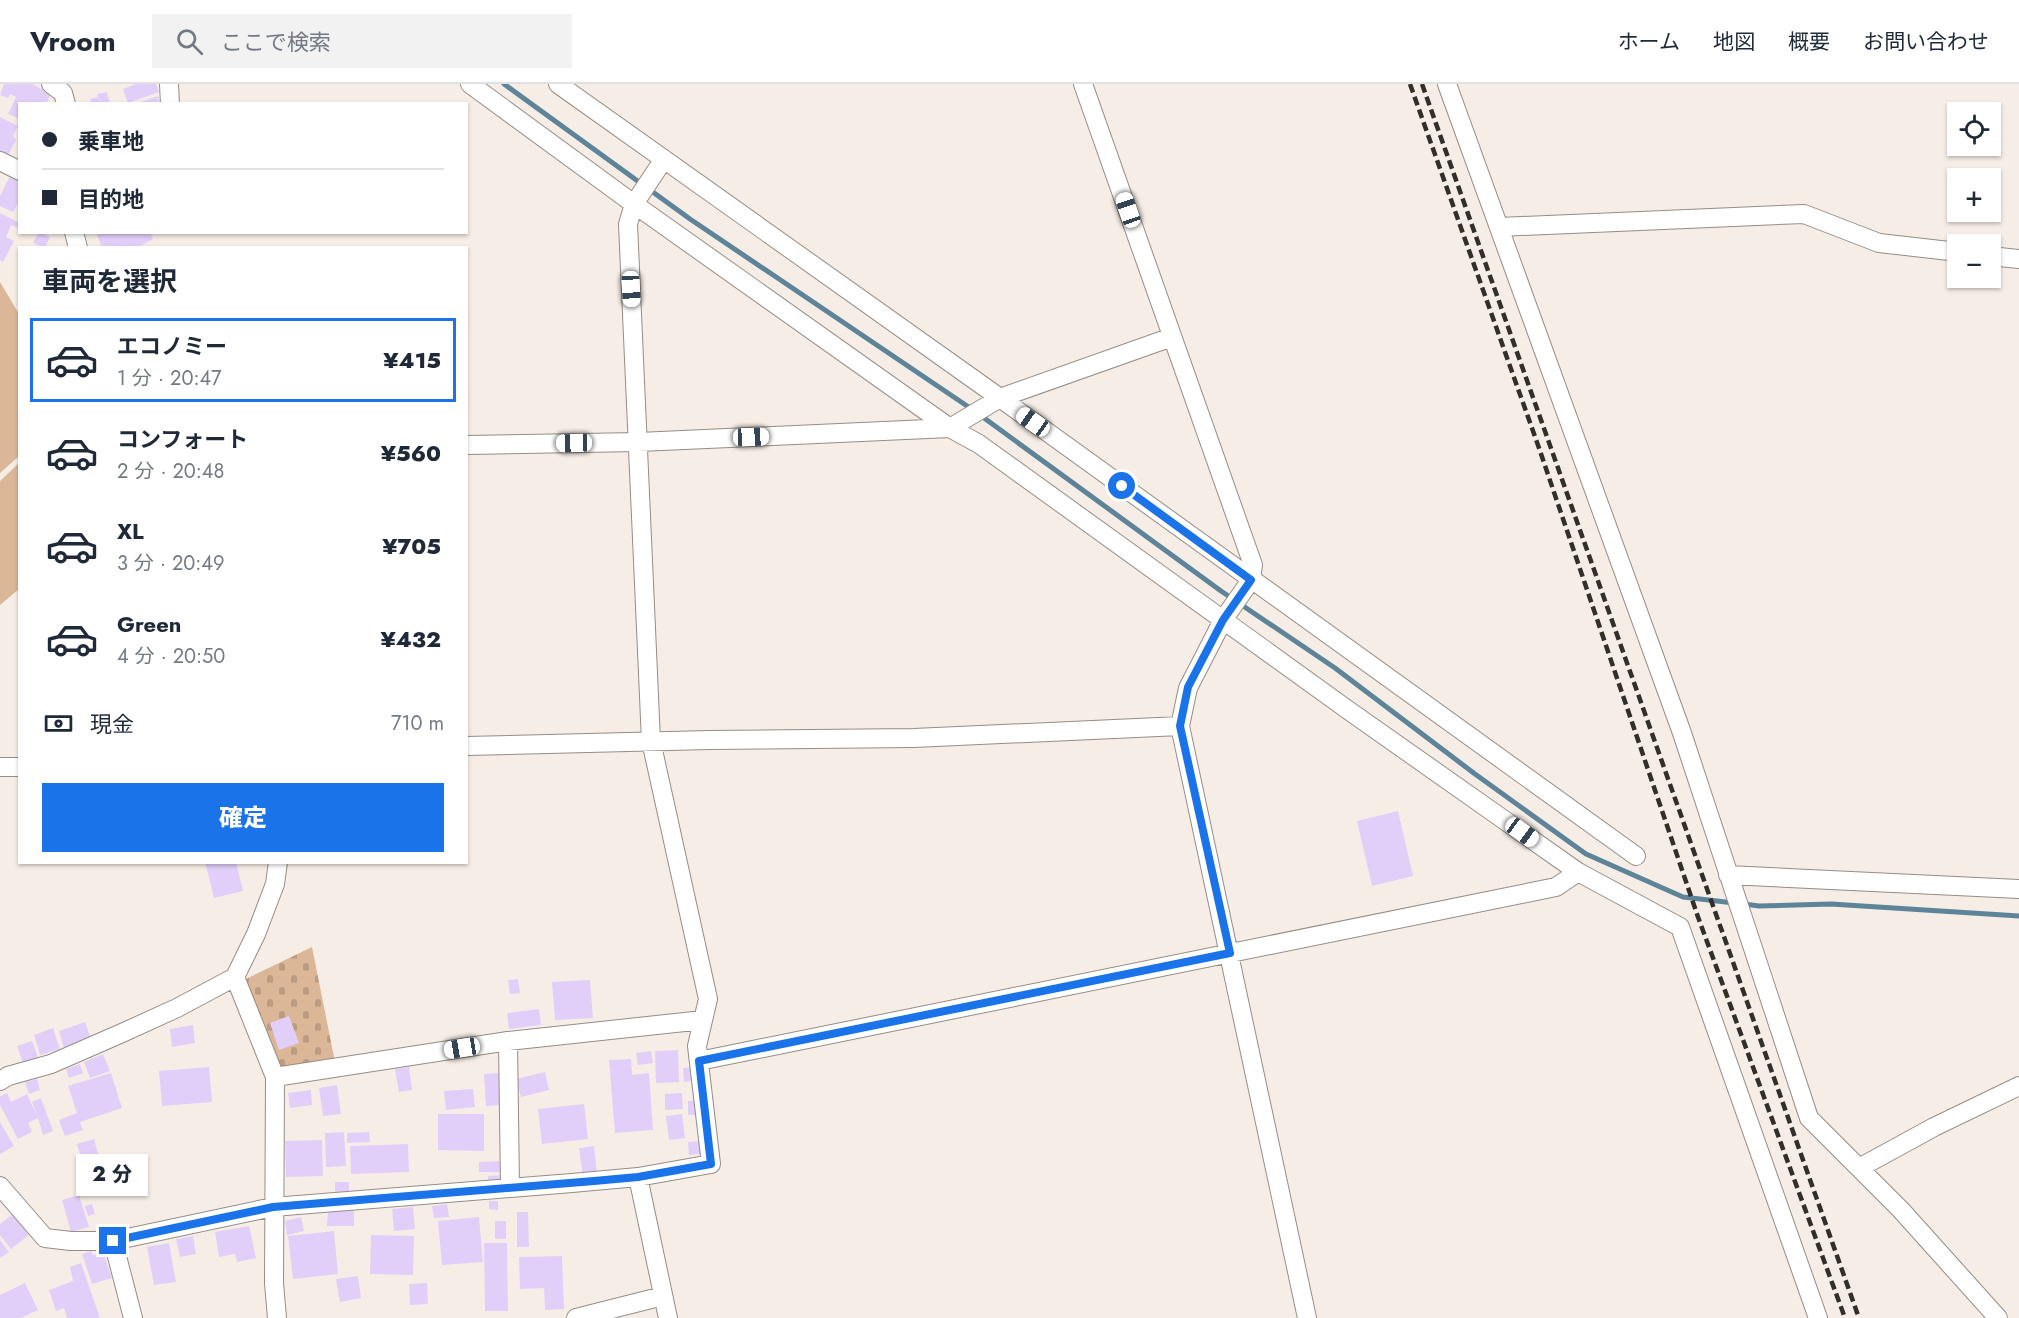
<!DOCTYPE html>
<html lang="ja">
<meta charset="utf-8">
<style>
body{margin:0;font-family:Jost,"Noto Sans JP",sans-serif;background:#f2f2f3;color:#1f2937;height:100vh;display:flex;flex-direction:column;font-size:22px;white-space:nowrap}
*{box-sizing:border-box;margin:0}
p{font-size:20px;color:#747a83}
.icon{flex:none;width:33px;height:33px;fill:none;stroke:currentColor;stroke-width:2;stroke-linecap:round;stroke-linejoin:round}
.map{position:relative;flex:1;overflow:hidden}
.side{position:absolute;left:18px;top:162px;width:450px;height:618px;display:flex;flex-direction:column;background:#fff;border-radius:0px;box-shadow:0 2px 4px #0004}
.side>*{flex:none}
.guide{position:absolute;left:18px;top:18px;width:450px;height:132px;border-radius:0px;box-shadow:0 2px 4px #0004;display:grid;align-content:center;height:132px;padding:0 24px;background:#fff}
.controls{position:absolute;left:1947px;top:18px;display:grid;gap:12px}
.controls a{display:grid;place-items:center;width:54px;height:54px;border-radius:0px;background:#fff;box-shadow:0 2px 4px #0004;font-size:30px}
.end{position:absolute;width:27px;height:27px;margin:-14px;border:8px solid #1a73e8;background:#fff;box-shadow:0 0 0 3px #fff}
.from{border-radius:50%}
.bubble{position:absolute;height:42px;border-radius:0px;background:#fff;box-shadow:0 2px 4px #0004;font-size:20px;font-weight:800;line-height:42px;text-align:center}
.car{position:absolute;width:18px;height:36px;margin:-18px -9px;border-radius:8px;box-shadow:0 0 4px 2px #0007;background:linear-gradient(#fff 24%,#345 0 40%,#fff 0 76%,#345 0 86%,#fff 0)}
.guide b{display:flex;align-items:center;gap:21px;height:57px;font-size:22px}
.guide b+b{border-top:2px solid #e0e1e3}
.guide i{width:15px;height:15px;background:#1f2937}
ul{padding:0;list-style:none}
li{display:flex;align-items:center;gap:18px;height:84px;margin:0 12px 9px;padding:0 12px;border:3px solid transparent;border-radius:0px}
li div{flex:1}
li b{display:block;font-size:22px}
li em{font-style:normal;font-weight:800}
li.current{border-color:#1a73e8}
li>.icon{width:54px;height:54px;stroke-width:1.5}
h2{padding:0 24px;font-size:27px;line-height:72px}
.pay{display:flex;align-items:center;gap:15px;height:66px;padding:0 24px;font-size:22px}
.pay p{margin-inline-start:auto}
.action{display:flex;gap:12px;margin-top:auto;padding:12px 24px}
.action a{flex:1;height:69px;border-radius:0px;background:#1a73e8;color:#fff;font-size:24px;font-weight:800;line-height:69px;text-align:center}
header{display:flex;align-items:center;gap:36px;box-sizing:border-box;height:84px;padding:0 30px;background:#fff;border-bottom:2px solid #e0e1e3}
header strong{font-size:28px}
nav{display:flex;gap:33px;margin-inline-start:auto;font-size:21px}
.search{width:420px;height:54px;background:#f2f2f3;display:flex;align-items:center;gap:15px;box-sizing:border-box;padding:0 21px;border-radius:0px;color:#747a83;font-size:22px}
.map>svg:first-child{display:block}
</style>
<header>
<strong>Vroom</strong>
<div class="search"><svg class="icon" aria-label="search" viewBox="0 0 24 24"><circle cx="10" cy="10" r="6"/><path d="M15 15l6 6"/></svg>ここで検索</div>
<nav><a>ホーム</a><a>地図</a><a>概要</a><a>お問い合わせ</a></nav>
</header>
<div class="map">
<svg width="2019" height="1234" viewBox="0 0 2019 1234">
<defs>
<pattern id="cemetery-stones" width="16" height="16" patternUnits="userSpaceOnUse" patternTransform="scale(1.5)"><rect width="16" height="16" fill="#dcb797"/><path d="M2 7V4a2 2 0 0 1 4 0v3zM10 15v-3a2 2 0 0 1 4 0v3z" fill="#bc9c81"/></pattern>
</defs>
<rect width="100%" height="100%" fill="#f6eee6"/>
<path fill="url(#cemetery-stones)" d="M312,863L335,978L280,986L246,904V895Z"/>
<path fill="#dcb797" d="M0,198L19,230V372L0,389Z
M19,379V505L0,521V397Z"/>
<g fill="none" stroke-linecap="round" stroke-linejoin="round">
<path stroke="#5e8499" stroke-width="5" d="M504,0L690,135L973,326
M980,331L1221,507L1335,584L1475,690L1586,770L1683,813L1734,819
M1744,820L1759,822L1831,820L2019,832"/>
</g>
<path fill="#e1cff9" d="M4,0H32L51,10L46,20H20V35L8,30L16,13L10,10L8,14L0,11Z
M136,0H156L159,8L128,19L123,5Z
M107,8L110,20H91L90,15L98,13L97,10Z
M158,12L160,20H138V19Z
M0,33L18,42L13,52L16,56L8,71L0,67Z
M10,92L20,97V116L13,128L0,122V112Z
M0,129L20,139V145L11,141L6,153L14,157L3,178L0,176Z
M39,148L50,153L45,164L33,159Z
M103,148H150L153,155L136,164H102L97,151Z
M1398,727L1413,792L1372,802L1357,737Z
M205,778H236L243,807L214,814Z
M518,895L520,909L510,910L508,896Z
M590,896L593,934L555,936L552,898Z
M539,925L541,941L509,945L507,929Z
M289,932L299,959L279,966L270,939Z
M85,938L91,955L64,964L59,947Z
M193,941L195,959L172,963L170,945Z
M53,944L60,965L40,971L34,951Z
M32,957L38,973L23,979L17,962Z
M678,966L679,998L656,999L655,967Z
M651,967L653,979L638,981L636,969Z
M103,970L110,987L90,994L84,978Z
M631,975L632,991L649,989L653,1046L615,1049L609,976Z
M80,980L83,989L69,994L66,985Z
M209,983L212,1018L162,1022L159,987Z
M409,983L412,1006L399,1008L395,985Z
M693,983L695,996L684,998L683,984Z
M545,988L549,1006L521,1013L516,995Z
M111,989L122,1024L80,1038L83,1046L65,1052L59,1036L77,1029L68,1002Z
M499,989L501,1021L486,1022L484,990Z
M37,995L40,1006L29,1010L25,998Z
M337,1001L341,1030L323,1032L319,1004Z
M473,1005L475,1023L446,1026L444,1007Z
M311,1006L312,1021L290,1024L288,1009Z
M7,1009L11,1018L27,1010L37,1032L32,1018L41,1014L53,1047L43,1051L38,1034L28,1039L32,1048L18,1055L0,1021V1012Z
M682,1009L683,1025L665,1026V1010Z
M688,1017H698V1031H688Z
M584,1020L588,1055L542,1060L538,1025Z
M438,1030H484V1067L438,1066Z
M682,1030L685,1054L669,1056L666,1032Z
M0,1038L14,1062L0,1070Z
M344,1048L346,1082L326,1083L325,1049Z
M369,1048L370,1058L347,1059V1049Z
M94,1055L104,1092L88,1096L77,1060Z
M322,1056L323,1092L286,1093L285,1057Z
M701,1057L702,1070L689,1071L688,1058Z
M408,1060L409,1088L351,1090L350,1062Z
M594,1062L597,1091L583,1092L579,1064Z
M500,1077V1088H479V1078Z
M504,1091V1100L488,1101V1092Z
M335,1098H349V1108H335Z
M79,1111L89,1143L71,1148L62,1116Z
M489,1117H498V1126L489,1125Z
M92,1120L95,1130L88,1132L85,1122Z
M447,1120L449,1133L434,1134L432,1122Z
M413,1123L415,1145L394,1147L392,1125Z
M328,1127H354V1142H327Z
M517,1128H528L529,1163H517Z
M13,1130L29,1151L11,1165L0,1151V1140Z
M301,1133L304,1147L287,1151L285,1137Z
M479,1133L483,1178L442,1181L438,1137Z
M495,1137H506V1155H495Z
M249,1142L256,1174L237,1178L235,1170L219,1173L215,1148Z
M334,1147L338,1190L293,1195L288,1152Z
M371,1151L414,1152L413,1191L370,1190Z
M193,1152L196,1170L180,1173L176,1155Z
M0,1156L9,1168L0,1174Z
M169,1159L176,1198L154,1201L147,1163Z
M484,1159H507L508,1227H485Z
M91,1167L93,1171L103,1168L112,1194L92,1200L82,1170Z
M562,1172L564,1225L545,1226L544,1204L520,1205L519,1173Z
M81,1179L100,1234H67L64,1224L56,1227L49,1206L73,1197L70,1183Z
M358,1192L361,1214L340,1218L336,1195Z
M25,1199L38,1226L21,1234H0V1211Z
M427,1199L428,1220L410,1221L409,1200Z"/>
<g fill="none" stroke-linecap="round" stroke-linejoin="round">
<g stroke="#958d86" stroke-width="20">
<path id="minor" d="M51,0L63,9L66,20
M169,0L170,20
M470,0L634,120L950,344L979,360L1348,626L1578,788
M558,0L1000,314L1636,772
M1083,0L1253,481L1251,496L1223,536L1188,604L1180,642L1307,1234
M1447,0L1682,649L1809,1034L1901,1126L1998,1234
M0,77L20,87
M1499,143L1804,130L1879,159L1958,168
M74,148L78,164
M1990,172L2019,175
M466,361L639,358L950,344L1000,314L1172,253
M466,662L709,656L914,654L1180,642
M0,683H20
M1728,791L2019,805
M235,893L275,993L274,1199L277,1234
M508,957L703,936
M699,977L1556,803L1578,788L1680,843L1818,1234
M275,993L508,957L510,1104
M0,997L8,992L51,980L122,949L177,924L235,893L256,850L275,800L278,778
M1859,1084L1934,1043L2019,1002
M638,1093L668,1234
M0,1102L45,1154L71,1157H113
M133,1234L113,1157L273,1123L572,1099L638,1093L711,1080L697,962L708,915L651,657L628,140L634,120L664,75
M576,1234L663,1212"/>
</g>
<use href="#minor" stroke="#fff" stroke-width="18"/>
<path stroke="#322e2a" stroke-width="4.5" stroke-dasharray="9 4.5" stroke-linecap="butt" d="M1410,0L1539,364L1698,833L1845,1234
M1422,0L1859,1234"/>
</g>
<g fill="none" stroke-linecap="round" stroke-linejoin="round">
<path stroke="#1a73e8" stroke-width="8" d="M113,1157L273,1123L594,1097L638,1093L711,1080L699,977L1230,869L1180,642L1188,603L1223,536L1251,496L1122,402"/>
</g>
</svg>
<div class="controls">
<a><svg class="icon" aria-label="locate" viewBox="0 0 24 24"><circle cx="12" cy="12" r="6"/><path d="M12 2v4M12 18v4M2 12h4M18 12h4"/></svg></a>
<a>+</a>
<a>−</a>
</div>
<i class="end from" style="left:1122px;top:402px"></i>
<i class="end" style="left:113px;top:1157px"></i>
<div class="bubble" style="left:76px;top:1070px;width:72px">2 分</div>
<i class="car" style="left:1128px;top:126px;rotate:341deg"></i>
<i class="car" style="left:631px;top:205px;rotate:177deg"></i>
<i class="car" style="left:1033px;top:338px;rotate:305deg"></i>
<i class="car" style="left:751px;top:353px;rotate:88deg"></i>
<i class="car" style="left:574px;top:359px;rotate:269deg"></i>
<i class="car" style="left:1522px;top:748px;rotate:126deg"></i>
<i class="car" style="left:462px;top:964px;rotate:261deg"></i>
<div class="guide">
<b><i class="from"></i>乗車地</b>
<b><i></i>目的地</b>
</div>
<section class="side">
<h2>車両を選択</h2>
<ul>
<li class="current"><svg class="icon" aria-label="car" viewBox="0 0 24 24"><path d="M5 17H2v-5l4-1 3-4h7l3 4 3 1v5h-3M9 17h6M6 11h13"/><circle cx="7" cy="17" r="2"/><circle cx="17" cy="17" r="2"/></svg><div><b>エコノミー</b><p>1 分 · 20:47</p></div><em>¥415</em></li>
<li><svg class="icon" aria-label="car" viewBox="0 0 24 24"><path d="M5 17H2v-5l4-1 3-4h7l3 4 3 1v5h-3M9 17h6M6 11h13"/><circle cx="7" cy="17" r="2"/><circle cx="17" cy="17" r="2"/></svg><div><b>コンフォート</b><p>2 分 · 20:48</p></div><em>¥560</em></li>
<li><svg class="icon" aria-label="car" viewBox="0 0 24 24"><path d="M5 17H2v-5l4-1 3-4h7l3 4 3 1v5h-3M9 17h6M6 11h13"/><circle cx="7" cy="17" r="2"/><circle cx="17" cy="17" r="2"/></svg><div><b>XL</b><p>3 分 · 20:49</p></div><em>¥705</em></li>
<li><svg class="icon" aria-label="car" viewBox="0 0 24 24"><path d="M5 17H2v-5l4-1 3-4h7l3 4 3 1v5h-3M9 17h6M6 11h13"/><circle cx="7" cy="17" r="2"/><circle cx="17" cy="17" r="2"/></svg><div><b>Green</b><p>4 分 · 20:50</p></div><em>¥432</em></li>
</ul>
<div class="pay"><svg class="icon" aria-label="cash" viewBox="0 0 24 24"><path d="M3 7h18v10H3z"/><circle cx="12" cy="12" r="2"/></svg>現金<p>710 m</p></div>
<div class="action"><a>確定</a></div>
</section>
</div>
